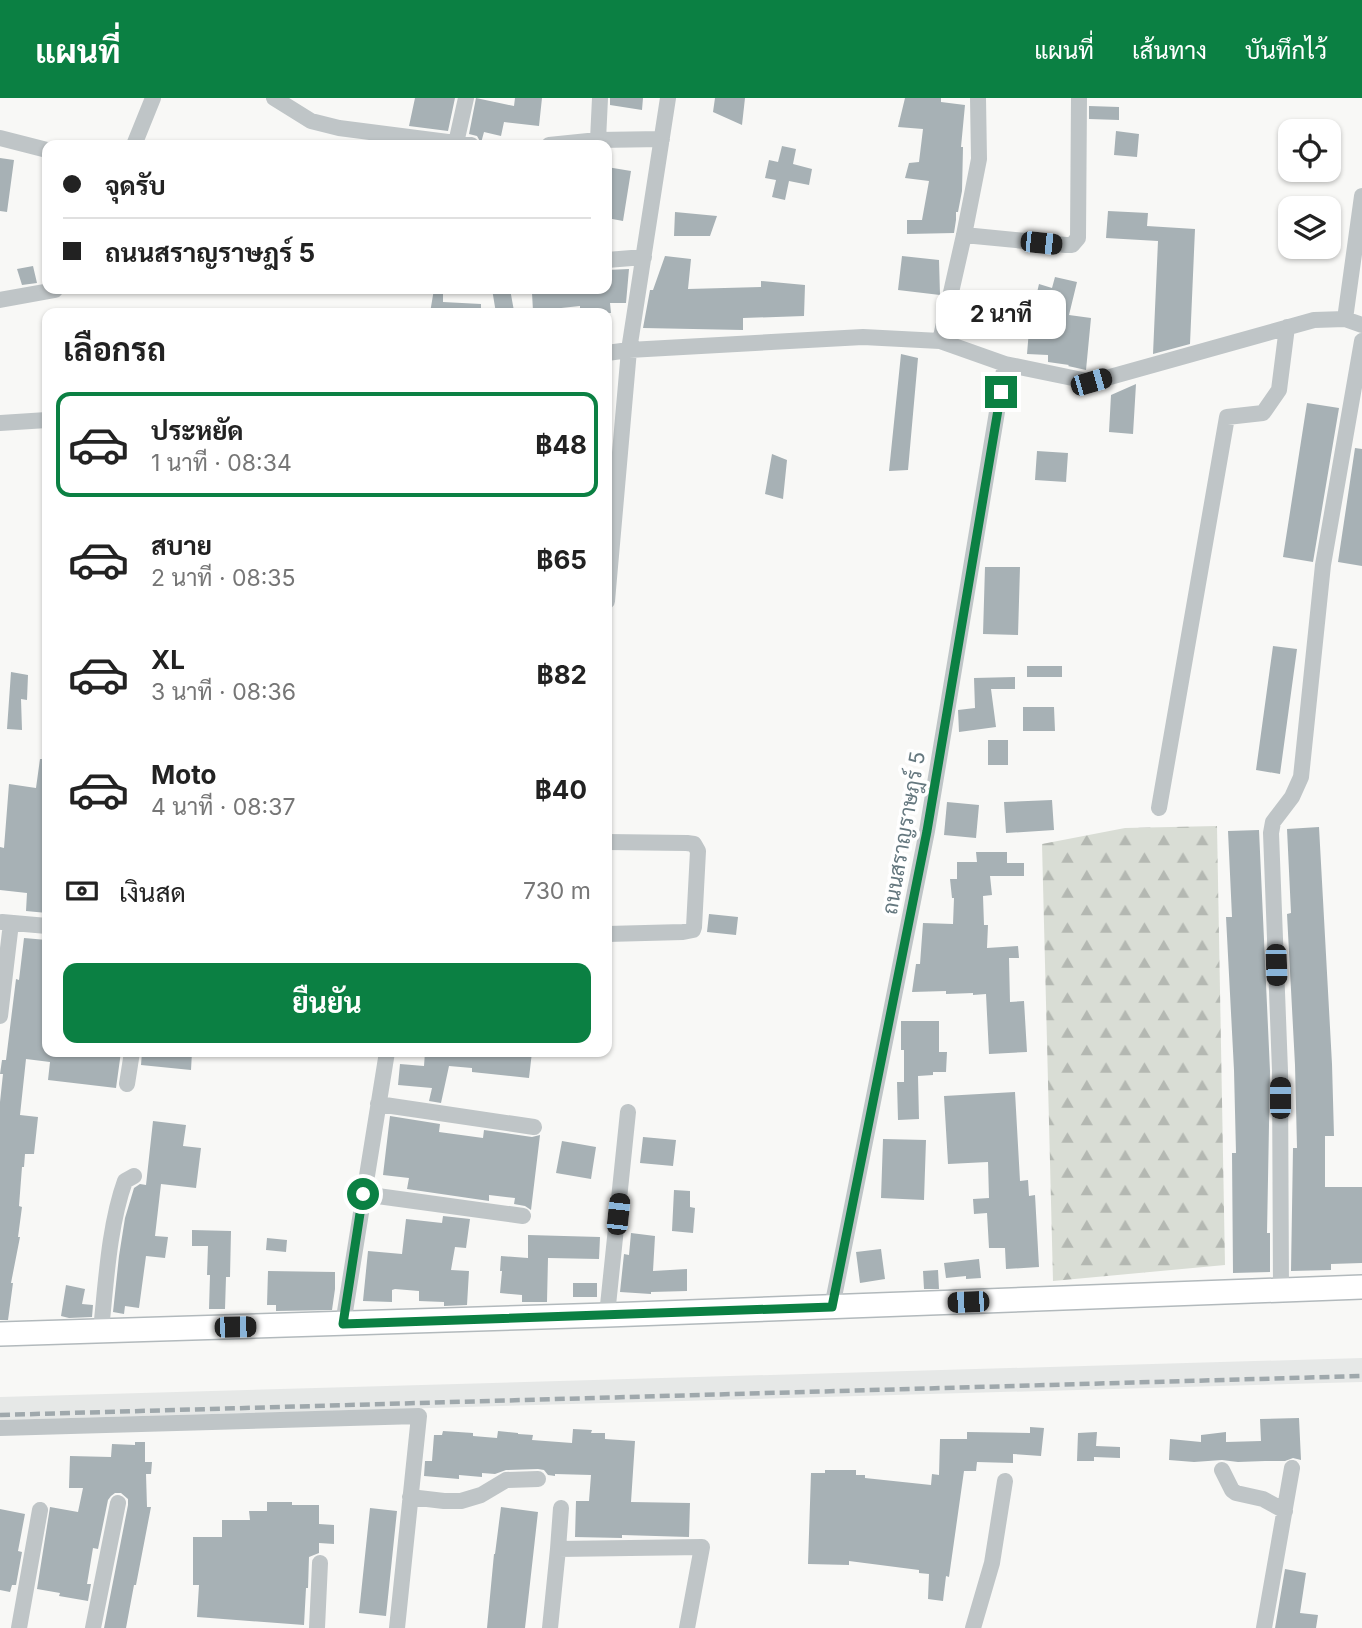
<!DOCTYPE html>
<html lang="th">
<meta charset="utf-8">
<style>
body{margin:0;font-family:Inter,Sarabun,sans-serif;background:#f2f2f2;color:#222;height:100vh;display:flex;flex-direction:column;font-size:26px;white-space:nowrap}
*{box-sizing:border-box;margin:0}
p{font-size:23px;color:#767676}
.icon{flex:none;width:38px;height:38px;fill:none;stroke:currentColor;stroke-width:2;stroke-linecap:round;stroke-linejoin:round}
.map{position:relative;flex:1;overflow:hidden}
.details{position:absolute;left:42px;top:210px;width:570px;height:749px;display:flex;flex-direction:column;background:#fff;border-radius:14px;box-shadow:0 2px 5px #0004}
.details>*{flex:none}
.hud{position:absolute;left:42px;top:42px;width:570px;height:154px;border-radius:14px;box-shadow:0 2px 5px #0004;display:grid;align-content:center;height:154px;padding:0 21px;background:#fff}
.controls{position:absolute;left:1278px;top:21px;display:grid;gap:14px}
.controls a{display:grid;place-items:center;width:63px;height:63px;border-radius:14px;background:#fff;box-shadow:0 2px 5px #0004;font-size:35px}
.end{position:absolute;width:32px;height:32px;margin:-16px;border:9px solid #0b8043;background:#fff;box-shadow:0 0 0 4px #fff}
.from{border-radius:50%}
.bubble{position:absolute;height:49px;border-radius:14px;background:#fff;box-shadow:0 2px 5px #0004;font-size:23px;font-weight:700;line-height:49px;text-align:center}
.car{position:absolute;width:21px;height:42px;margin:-21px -10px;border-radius:9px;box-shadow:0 0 5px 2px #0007;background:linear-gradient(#222 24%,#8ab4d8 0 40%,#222 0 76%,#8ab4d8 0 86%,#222 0)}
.hud b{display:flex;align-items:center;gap:24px;height:66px;font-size:26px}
.hud b+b{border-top:2px solid #e0e0e0}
.hud i{width:18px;height:18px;background:#222}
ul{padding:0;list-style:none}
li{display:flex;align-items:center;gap:21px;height:105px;margin:0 14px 10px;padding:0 7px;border:4px solid transparent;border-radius:14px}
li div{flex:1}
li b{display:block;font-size:26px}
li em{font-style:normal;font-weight:700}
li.selected{border-color:#0b8043}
li>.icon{width:63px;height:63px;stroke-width:1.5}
h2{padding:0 21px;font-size:32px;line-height:84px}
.pay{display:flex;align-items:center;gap:18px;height:77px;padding:0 21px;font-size:26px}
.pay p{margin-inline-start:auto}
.primary-button{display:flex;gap:14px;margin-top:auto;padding:14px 21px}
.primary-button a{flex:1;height:80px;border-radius:14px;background:#0b8043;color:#fff;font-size:28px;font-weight:700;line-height:80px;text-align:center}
header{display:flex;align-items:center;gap:42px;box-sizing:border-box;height:98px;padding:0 35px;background:#0b8043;color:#fff}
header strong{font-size:33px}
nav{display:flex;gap:38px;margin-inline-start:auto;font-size:24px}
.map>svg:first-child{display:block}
</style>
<header>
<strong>แผนที่</strong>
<nav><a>แผนที่</a><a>เส้นทาง</a><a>บันทึกไว้</a></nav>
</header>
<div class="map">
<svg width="1362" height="1530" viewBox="0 0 1362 1530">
<defs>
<pattern id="forest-firs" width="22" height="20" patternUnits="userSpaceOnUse" patternTransform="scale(1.75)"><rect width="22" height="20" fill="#d9ddd5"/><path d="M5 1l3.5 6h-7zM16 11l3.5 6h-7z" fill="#b4b8b2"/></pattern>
</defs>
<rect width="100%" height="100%" fill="#f8f8f6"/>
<path fill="#e6e8e7" d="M1362,1260V1284L0,1322V1299Z"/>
<path fill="url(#forest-firs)" d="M1217,728L1225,1167L1053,1183L1042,746L1125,730Z"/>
<path fill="#a7b1b5" d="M415,0H455L448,33L409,28Z
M476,0L514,8L515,0H542L539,28L504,24L501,38L484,34L481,45L477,38L469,36Z
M610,0H643L642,12L610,7Z
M715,0H745L742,27L713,14Z
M905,0H941V4L965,7L961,49H963L962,93L958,114H956V122L954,135L907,136V122H922L929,83L905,80L909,65L919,64L923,31L898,29Z
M1089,8L1119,9V22L1089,21Z
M1116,33L1139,36L1137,59L1114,57Z
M782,48L796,51L793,66L812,71L809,87L789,83L785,102L772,99L776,82L765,80L769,62L778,64Z
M0,60L14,62L7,114L0,113Z
M607,69L631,73L623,123L607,120Z
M1108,113L1148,115L1147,128L1195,131L1190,246L1153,256L1158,143L1106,140Z
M675,114L717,118L710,138H674Z
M665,158L691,161L688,191L761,189V183L805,187L804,218L743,220V232L643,230L650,192H653Z
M902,158L939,162L940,197L898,192Z
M33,168L37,185L22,187L17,171Z
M629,171L626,205H610L611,215H580V208L533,213L532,195L563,191H607V172Z
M1055,179L1077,184L1069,217L1091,220L1086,272L1068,268L1069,267L1048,264V257L1027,256L1030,220H1031L1039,186L1052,190Z
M434,191H443V204L481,206V215H430Z
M492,191H510L514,213L496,215Z
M901,256L918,260L908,372L889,373Z
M1136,286L1133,336L1109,334L1111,297Z
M1307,305L1339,310L1313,464L1283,459Z
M1355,350L1362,351V468L1338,464Z
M1037,353L1068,355L1066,384L1035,382Z
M772,356L787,362L783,401L765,396Z
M985,469H1020L1018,537L983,536Z
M1273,548L1297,551L1280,676L1256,672Z
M1027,568H1062V579H1027Z
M11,574L28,577L27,602L21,601L22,632L7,631Z
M1015,579V591H991L996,629L959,634L958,612L975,610L974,580Z
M1023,609H1054L1055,633H1023Z
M988,642H1008V667H988Z
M40,661H47V779L46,795H47V815L26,813L27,795L0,792V749L4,750L9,686L36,690Z
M1052,702L1054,732L1006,735L1004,704Z
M947,704L979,707L976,740L944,737Z
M1319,729L1332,966L1334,1038H1325V1089H1362V1165L1331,1166V1172L1291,1173L1293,1050H1297L1295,967L1287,816L1291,815L1287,731Z
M1259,732L1270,973L1267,1135H1270V1174L1233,1175L1232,1055H1236L1234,972L1226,819H1232L1228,733Z
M976,754H1007V765H1024V778H990L992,797L983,798L984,827H988L987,850L1018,848L1019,860H1009L1010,904L1024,903L1027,954L989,956L986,896L973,897V895L946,896V893L912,894L916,866H920L923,825L953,826L954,800H952L950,781H957V764H977Z
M709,816L738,819L736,837L707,834Z
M24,840L47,842V932L45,954H121L116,990L48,982L50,964L26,961L20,1017L38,1019L34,1056H25L24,1069H22L19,1108L22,1109L18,1139H20L11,1185H13L8,1222H0V1004L3,976H0L2,962H6L16,881L19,882Z
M901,923H939V954H947L946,974H933V977L918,978L919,1021L898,1022L897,984H904V952H901Z
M142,954H192L191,972L141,967Z
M425,954H532L529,980L472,974V970L449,968L441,1005L429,1003L432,990L398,987L400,966L424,968Z
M1015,994L1020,1083L1028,1082L1029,1098L1035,1097L1039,1169L1006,1171L1005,1150H989L987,1115L974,1116L973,1101L989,1100L988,1064L948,1066L944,998Z
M390,1018L440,1026L439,1034L483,1040L484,1032L532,1039L540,1037L531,1112L525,1108L514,1106L515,1100L489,1097V1103L407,1091L409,1080L383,1077Z
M153,1023L186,1027L183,1048L201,1050L196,1090L161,1086L155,1138L168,1139L165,1160L146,1158L139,1210L125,1208L124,1216L113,1214L119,1158L125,1120L134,1090L140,1086L146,1087Z
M643,1039L676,1042L673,1068L640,1065Z
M883,1041L926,1042L924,1102L881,1100Z
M562,1043L596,1049L591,1081L556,1075Z
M674,1092L690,1093V1109L695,1110L693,1135L672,1133Z
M443,1118L470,1121L466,1150L455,1149L451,1172L469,1173L467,1207L444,1208V1204L419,1203V1193L395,1191L392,1192V1204L363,1203L368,1153L402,1156L406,1121L442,1125Z
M192,1132L231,1133L230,1179H226L225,1211H209L210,1177H207L208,1148H192Z
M631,1135L655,1138L653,1173L687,1171V1193L651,1194V1196L620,1194L624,1156L629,1157Z
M528,1137L600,1139L599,1161L548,1160L547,1204H522V1197L500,1195L502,1173H500L501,1158L528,1160Z
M267,1140L287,1142L286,1154L266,1152Z
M881,1151L885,1181L860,1185L856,1154Z
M979,1161L981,1180L966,1181V1178L946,1180L944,1165Z
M938,1172L939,1191H924L923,1173Z
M268,1173L335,1174V1191L332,1212L276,1213V1207H267Z
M573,1185H597V1199H573Z
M66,1187L85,1191L82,1206L93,1207L92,1219L69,1220L61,1218Z
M1299,1320L1301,1362L1293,1360L1285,1363H1265L1238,1364L1222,1362L1194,1364L1169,1362L1170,1341L1201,1344V1337L1226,1334V1344L1261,1343L1260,1321Z
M1030,1329L1044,1330L1041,1358L1013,1356V1365L977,1364L976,1373H964L949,1479L946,1478L943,1503L928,1501L929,1476L919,1475V1472L849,1463V1467L808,1466L811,1375H825V1372H856V1377H865V1380L931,1387L932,1376L939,1377L940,1341H967V1334L1030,1335Z
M573,1331L592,1332L591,1335H605V1341L635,1343L631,1404L690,1405L689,1439L622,1437V1440L575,1439L576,1403H589L591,1377L555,1376V1378L548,1377L544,1372L538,1371L506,1372L495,1376L482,1375V1379L459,1377V1381L424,1378L425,1363H432L434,1337H442L443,1333L473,1335V1338L497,1340L498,1333L518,1335V1336L533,1337L532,1342L572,1345Z
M1097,1334L1096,1348L1120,1349V1360L1094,1359V1363H1077L1078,1335Z
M135,1344H145V1364H152L151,1376H146L147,1409H151L136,1487H134L126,1530H104L128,1407V1401L121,1395H115L111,1398L108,1402L98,1451L93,1450L87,1486H91L88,1503L59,1498L60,1495L37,1491L50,1409L78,1414L83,1390H69L70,1358L111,1359L112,1346L135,1347Z
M267,1404H292V1407H319V1426L334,1427V1446L319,1445V1455L309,1459L308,1490H306L304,1527L197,1519L199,1487H193V1439H222V1422H250L249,1413H267Z
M501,1409L538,1414L525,1530H487L494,1456H495Z
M370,1410L397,1413L386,1518L359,1515Z
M0,1411L25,1416L18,1453L22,1454L16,1487H12L10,1494L0,1492Z
M1285,1471L1306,1475L1300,1515L1318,1517L1316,1530H1275Z"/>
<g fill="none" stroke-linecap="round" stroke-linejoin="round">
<g stroke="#b2b9bc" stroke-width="26">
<path id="secondary" d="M0,1236L607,1217L1362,1189"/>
</g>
<path stroke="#bfc5c7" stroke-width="16" d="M274,0L311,23L339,30L471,47
M0,40L47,52
M598,42L600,0
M456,45L466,0
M134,47L153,0
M549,47L598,42L662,41
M964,137L1066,147H1072L1078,140L1079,0
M607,162L644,159
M0,202L55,192
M1345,221L1362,98
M940,243L964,137L979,61L978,0
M607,255L629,252L863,239L940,243L1005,266L1092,284L1314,222L1345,221L1362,227
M0,325L47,322
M607,503L629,252L668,0
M1159,710L1227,319L1263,315L1279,292L1287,229
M607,744L687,745L694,746L698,753L694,829L693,832L683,834L607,836
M2,824L47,828
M0,918L11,825
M127,986L132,954
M378,1006L534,1029
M363,1096L523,1118
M1281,1193L1280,973L1271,735L1273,724L1292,699L1301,679L1323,467L1362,243
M832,1209L927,733L1005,266
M607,1217L628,1014
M343,1226L387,954
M101,1232C106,1185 109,1127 125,1083L134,1078
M0,1330L419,1318L397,1530
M1222,1372L1232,1392L1236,1395L1263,1401L1285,1413
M410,1399L444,1403H461L481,1397L506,1382L538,1381
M558,1451L561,1410
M19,1530L40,1412
M93,1530L118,1405
M317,1530L320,1465
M550,1530L558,1451L702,1449L687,1530
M973,1530L992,1465L1005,1383
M1264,1530L1292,1370"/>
<use href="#secondary" stroke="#fff" stroke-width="23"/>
<path stroke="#9fa8ac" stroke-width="4.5" stroke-dasharray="10 5" stroke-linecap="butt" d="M0,1317L1362,1278"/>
</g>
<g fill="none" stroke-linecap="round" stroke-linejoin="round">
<path stroke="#0b8043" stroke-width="9" d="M363,1096L343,1226L832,1209L927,733L1001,294"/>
</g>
<g text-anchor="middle" stroke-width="7" stroke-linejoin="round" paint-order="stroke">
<g font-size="21" fill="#65787f" stroke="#fff">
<text transform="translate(904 735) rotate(-80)" y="7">ถนนสราญราษฎร์ 5</text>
</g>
</g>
</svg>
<div class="controls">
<a><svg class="icon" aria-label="locate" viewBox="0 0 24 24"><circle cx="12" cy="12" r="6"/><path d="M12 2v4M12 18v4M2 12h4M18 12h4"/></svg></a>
<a><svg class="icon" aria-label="layers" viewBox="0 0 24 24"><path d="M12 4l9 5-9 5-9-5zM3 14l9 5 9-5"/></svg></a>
</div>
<i class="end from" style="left:363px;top:1096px"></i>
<i class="end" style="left:1001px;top:294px"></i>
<div class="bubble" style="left:936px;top:192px;width:130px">2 นาที</div>
<i class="car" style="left:1041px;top:145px;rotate:96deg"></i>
<i class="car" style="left:1091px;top:284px;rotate:74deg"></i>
<i class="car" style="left:1276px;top:867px;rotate:178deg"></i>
<i class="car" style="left:1280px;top:1000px;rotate:0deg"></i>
<i class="car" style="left:618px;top:1116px;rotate:6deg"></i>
<i class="car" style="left:968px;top:1204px;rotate:268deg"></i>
<i class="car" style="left:235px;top:1229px;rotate:89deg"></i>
<div class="hud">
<b><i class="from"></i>จุดรับ</b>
<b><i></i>ถนนสราญราษฎร์ 5</b>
</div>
<section class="details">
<h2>เลือกรถ</h2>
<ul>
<li class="selected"><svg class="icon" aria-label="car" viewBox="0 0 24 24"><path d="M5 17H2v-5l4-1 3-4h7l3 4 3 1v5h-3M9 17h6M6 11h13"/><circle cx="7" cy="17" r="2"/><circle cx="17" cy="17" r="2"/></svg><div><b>ประหยัด</b><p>1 นาที · 08:34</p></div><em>฿48</em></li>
<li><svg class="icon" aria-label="car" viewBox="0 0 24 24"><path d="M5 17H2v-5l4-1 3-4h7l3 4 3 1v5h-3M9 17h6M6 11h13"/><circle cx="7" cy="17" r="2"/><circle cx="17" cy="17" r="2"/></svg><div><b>สบาย</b><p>2 นาที · 08:35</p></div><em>฿65</em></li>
<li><svg class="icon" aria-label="car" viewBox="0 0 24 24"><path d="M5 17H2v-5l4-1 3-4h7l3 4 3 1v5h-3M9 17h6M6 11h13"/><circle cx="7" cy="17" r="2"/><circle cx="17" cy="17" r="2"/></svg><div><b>XL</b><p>3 นาที · 08:36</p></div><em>฿82</em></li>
<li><svg class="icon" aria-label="car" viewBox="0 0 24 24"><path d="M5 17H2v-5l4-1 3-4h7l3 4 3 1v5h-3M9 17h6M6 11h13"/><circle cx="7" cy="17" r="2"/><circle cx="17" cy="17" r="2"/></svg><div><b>Moto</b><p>4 นาที · 08:37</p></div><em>฿40</em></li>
</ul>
<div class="pay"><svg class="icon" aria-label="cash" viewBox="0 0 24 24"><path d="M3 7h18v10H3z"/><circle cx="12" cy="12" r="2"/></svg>เงินสด<p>730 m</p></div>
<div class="primary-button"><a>ยืนยัน</a></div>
</section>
</div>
